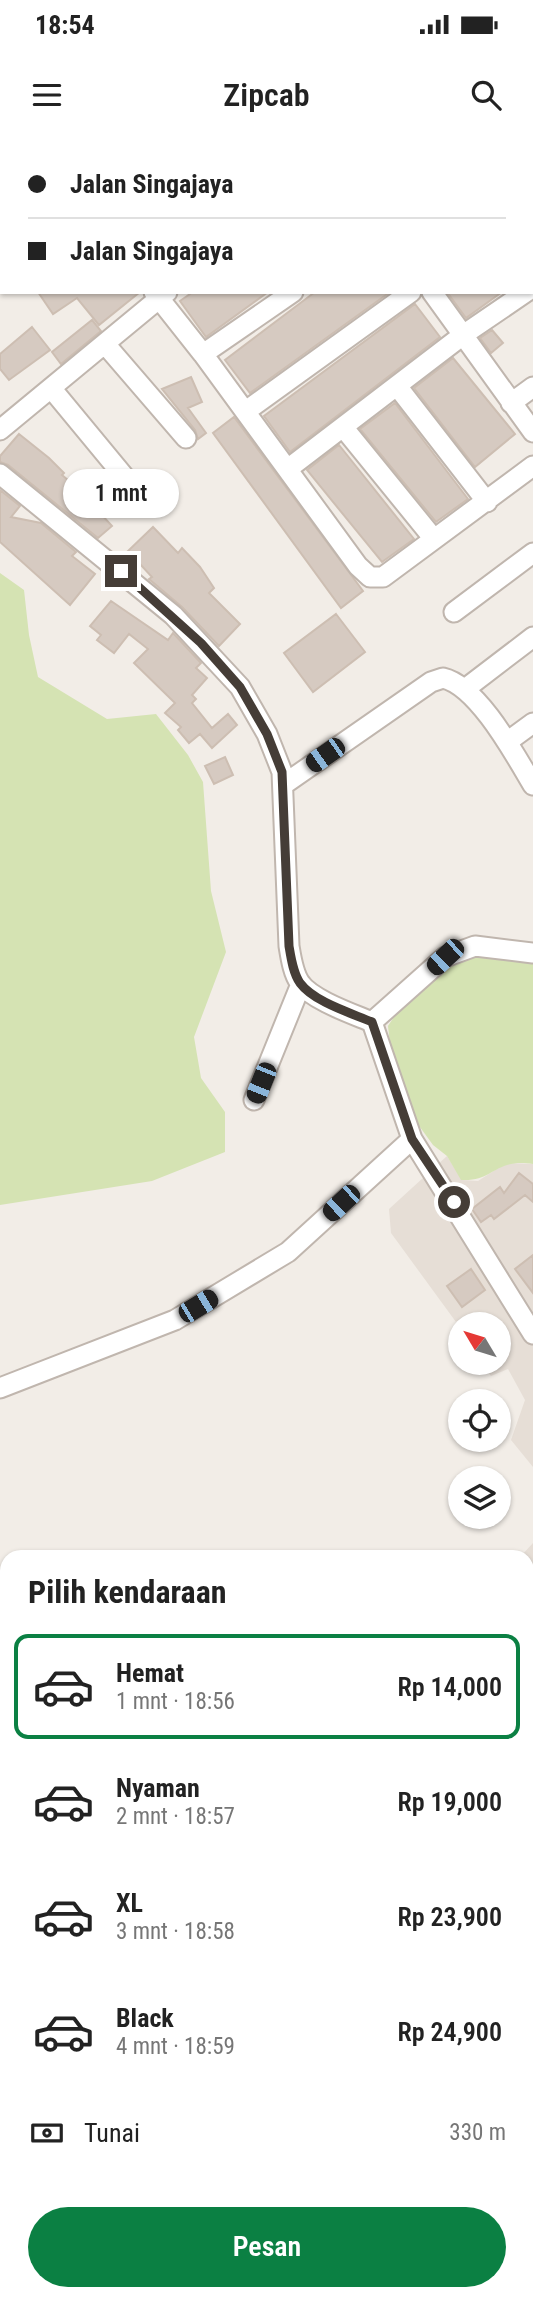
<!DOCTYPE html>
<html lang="id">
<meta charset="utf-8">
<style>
body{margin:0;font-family:"Roboto Condensed",sans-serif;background:#f2f2f2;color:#222;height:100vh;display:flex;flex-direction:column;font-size:26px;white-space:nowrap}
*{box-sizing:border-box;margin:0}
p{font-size:23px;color:#767676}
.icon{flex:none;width:38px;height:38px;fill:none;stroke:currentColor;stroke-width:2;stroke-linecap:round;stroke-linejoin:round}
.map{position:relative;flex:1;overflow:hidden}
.sheet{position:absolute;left:0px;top:1410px;width:534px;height:751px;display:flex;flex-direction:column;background:#fff;border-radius:21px 21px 0 0;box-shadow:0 2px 5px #0004}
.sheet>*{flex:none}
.guide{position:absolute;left:0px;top:0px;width:534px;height:154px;box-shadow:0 2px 5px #0004;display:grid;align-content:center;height:154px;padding:0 28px;background:#fff}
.needle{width:46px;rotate:308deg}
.tools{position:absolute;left:448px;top:1172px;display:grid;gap:14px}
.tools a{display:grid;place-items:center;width:63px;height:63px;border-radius:50%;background:#fff;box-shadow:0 2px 5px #0004;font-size:35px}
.end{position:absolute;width:32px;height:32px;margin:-16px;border:9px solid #453d37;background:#fff;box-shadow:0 0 0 4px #fff}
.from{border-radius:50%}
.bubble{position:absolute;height:49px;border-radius:24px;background:#fff;box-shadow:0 2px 5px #0004;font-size:23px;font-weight:600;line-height:49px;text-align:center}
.car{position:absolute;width:21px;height:42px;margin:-21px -10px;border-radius:9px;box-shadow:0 0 5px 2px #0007;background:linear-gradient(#222 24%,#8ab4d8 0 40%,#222 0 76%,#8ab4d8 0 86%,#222 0)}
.guide b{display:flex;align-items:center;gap:24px;height:66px;font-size:26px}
.guide b+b{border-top:2px solid #e0e0e0}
.guide i{width:18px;height:18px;background:#222}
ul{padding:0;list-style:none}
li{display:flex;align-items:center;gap:21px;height:105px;margin:0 14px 10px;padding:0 14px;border:4px solid transparent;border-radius:14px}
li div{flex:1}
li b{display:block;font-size:26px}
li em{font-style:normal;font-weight:600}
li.active{border-color:#0b8043}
li>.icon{width:63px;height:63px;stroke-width:1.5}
h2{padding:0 28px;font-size:32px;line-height:84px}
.pay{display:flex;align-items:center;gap:18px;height:77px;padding:0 28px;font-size:26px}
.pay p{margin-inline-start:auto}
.primary-button{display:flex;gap:14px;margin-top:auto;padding:14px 28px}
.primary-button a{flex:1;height:80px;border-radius:42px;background:#0b8043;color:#fff;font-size:28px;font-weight:600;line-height:80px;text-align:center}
.status{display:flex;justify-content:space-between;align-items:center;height:49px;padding:0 35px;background:#fff;direction:ltr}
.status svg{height:19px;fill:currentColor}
header{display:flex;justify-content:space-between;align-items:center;height:91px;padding:0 28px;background:#fff;font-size:32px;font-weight:600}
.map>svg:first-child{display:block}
</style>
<div class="status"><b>18:54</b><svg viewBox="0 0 49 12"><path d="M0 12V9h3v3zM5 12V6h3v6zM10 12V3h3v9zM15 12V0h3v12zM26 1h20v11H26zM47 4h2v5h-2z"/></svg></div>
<header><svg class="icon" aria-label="menu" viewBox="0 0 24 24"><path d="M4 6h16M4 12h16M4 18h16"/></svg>Zipcab<svg class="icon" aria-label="search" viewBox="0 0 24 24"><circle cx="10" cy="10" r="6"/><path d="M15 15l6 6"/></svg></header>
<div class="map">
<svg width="533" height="2161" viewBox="0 0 533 2161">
<rect width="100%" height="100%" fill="#f2ede7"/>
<path fill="#e6ded6" d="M447,1016L462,1040L478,1041L506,1023L533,1024V1327L511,1300L525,1260L508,1229L491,1236L481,1223H499V1185H460V1193L456,1182L391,1093L389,1069Z
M533,1403V1466L532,1467L527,1462V1418L520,1417Z"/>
<path fill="#d5e3b3" d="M0,433L24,450L29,495L38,537L107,579L156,574L188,615L203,642L211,751L226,812L194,897L201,938L225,972V1012L152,1041L0,1065Z
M488,813L533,818V1024C494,1018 494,1042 461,1040L447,1016L433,1005L417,983L392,922L388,886C411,850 444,818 488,813Z"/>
<path fill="#d6cac1" stroke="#cdbeb2" stroke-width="2" d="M38,152H140L99,185L77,158L53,174Z
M193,152H268L206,197L180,161Z
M315,152H390L250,253L225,220Z
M447,152H502L466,178Z
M415,164L440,197L290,312L264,276Z
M92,180L101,191L61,224L52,212Z
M32,187L50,210L9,240L0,229V214Z
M492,190L503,203L491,213L480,198Z
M453,218L515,294L475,327L414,248Z
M191,237L202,262L188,268L206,293L198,299L195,290L162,249Z
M395,263L468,359L436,382L360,289Z
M234,277L363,451L341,468L213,293Z
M19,294L49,318L64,333L62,335L102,369L99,372L112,386L98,398L8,325L0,322V316Z
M339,305L414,399L382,422L307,330Z
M0,350L20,366L11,377L41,383L76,412L72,416L95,434L70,465L0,402Z
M153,387L178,413L182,408L200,427L214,448L209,453L240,484L219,506L182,467L149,439L152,437L128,411Z
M111,461L168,500L173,493L201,523L196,528L207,538L192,555L196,559L192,563L212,588L228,574L237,585L212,608L200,594L189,603L178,590L181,587L165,573L175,563L134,523L148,509L129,494L114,513L97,500L101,495L90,486Z
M336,474L365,512L313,552L284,513Z
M225,617L233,635L214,644L205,626Z
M519,1033L533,1044V1062L525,1055L494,1079L491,1075L481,1082L472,1069L500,1047L504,1053Z
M533,1115V1153L515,1129Z
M471,1129L485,1150L462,1167L447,1146Z"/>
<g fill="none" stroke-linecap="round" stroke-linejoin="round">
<g stroke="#c0b6ae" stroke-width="23">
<path id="minor" d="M320,0L321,2
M250,2L252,0
M507,2L509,0
M532,68L533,67
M154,152L203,214L358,426L370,437H383L533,326
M432,152L533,292
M105,204L186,298
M203,214L293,152
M397,246L487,362
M51,248L132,346
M511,263L533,247
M246,271L411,152
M343,287L434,399
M0,290L167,152
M289,328L463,195L526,152
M0,334L173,475L240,547L267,594L282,632L289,806C291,818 293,833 300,843C312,860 353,874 372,882L412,999L533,1194
M454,472L533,413
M465,549L533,497
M507,602L533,583
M283,645L431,542L443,538C478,546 515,615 533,645
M372,882L445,817L475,806L533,813
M254,960L301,844
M0,1248L175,1180L288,1112L412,999"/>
</g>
<use href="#minor" stroke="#fff" stroke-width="19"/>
</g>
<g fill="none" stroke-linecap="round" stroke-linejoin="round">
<path stroke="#453d37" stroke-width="9" d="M121,431L201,503L240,547L267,594L282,632L289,806C291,818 293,833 300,843C314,862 351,873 372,882L412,999L454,1062"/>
</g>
</svg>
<div class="tools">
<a><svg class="needle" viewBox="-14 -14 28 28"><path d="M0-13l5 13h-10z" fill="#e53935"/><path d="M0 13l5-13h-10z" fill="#767676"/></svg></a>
<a><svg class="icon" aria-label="locate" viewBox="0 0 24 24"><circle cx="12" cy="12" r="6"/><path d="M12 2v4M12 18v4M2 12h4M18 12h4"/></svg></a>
<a><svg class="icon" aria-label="layers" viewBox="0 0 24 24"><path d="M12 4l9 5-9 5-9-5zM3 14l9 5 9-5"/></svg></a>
</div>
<i class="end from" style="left:454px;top:1062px"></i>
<i class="end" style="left:121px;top:431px"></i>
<div class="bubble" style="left:63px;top:329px;width:116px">1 mnt</div>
<i class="car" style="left:325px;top:615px;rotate:235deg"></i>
<i class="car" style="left:445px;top:817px;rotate:227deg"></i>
<i class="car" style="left:261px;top:943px;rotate:202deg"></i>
<i class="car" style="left:341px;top:1063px;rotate:227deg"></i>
<i class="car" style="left:198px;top:1166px;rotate:59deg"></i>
<div class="guide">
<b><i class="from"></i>Jalan Singajaya</b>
<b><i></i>Jalan Singajaya</b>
</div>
<section class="sheet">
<h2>Pilih kendaraan</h2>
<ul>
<li class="active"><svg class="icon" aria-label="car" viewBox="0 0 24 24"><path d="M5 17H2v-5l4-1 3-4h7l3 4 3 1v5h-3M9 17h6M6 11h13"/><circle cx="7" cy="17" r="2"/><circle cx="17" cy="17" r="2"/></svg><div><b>Hemat</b><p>1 mnt · 18:56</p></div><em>Rp 14,000</em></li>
<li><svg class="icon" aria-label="car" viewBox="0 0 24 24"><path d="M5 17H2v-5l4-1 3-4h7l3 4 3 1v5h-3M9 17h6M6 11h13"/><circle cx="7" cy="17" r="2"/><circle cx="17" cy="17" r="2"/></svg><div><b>Nyaman</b><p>2 mnt · 18:57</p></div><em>Rp 19,000</em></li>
<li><svg class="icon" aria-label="car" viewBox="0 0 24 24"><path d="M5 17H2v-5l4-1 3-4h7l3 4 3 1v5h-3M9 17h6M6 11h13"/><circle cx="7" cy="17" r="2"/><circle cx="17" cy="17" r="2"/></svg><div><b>XL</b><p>3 mnt · 18:58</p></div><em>Rp 23,900</em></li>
<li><svg class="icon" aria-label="car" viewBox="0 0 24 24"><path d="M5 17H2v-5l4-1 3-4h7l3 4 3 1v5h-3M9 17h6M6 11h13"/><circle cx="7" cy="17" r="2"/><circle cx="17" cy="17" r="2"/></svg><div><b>Black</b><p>4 mnt · 18:59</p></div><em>Rp 24,900</em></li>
</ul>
<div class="pay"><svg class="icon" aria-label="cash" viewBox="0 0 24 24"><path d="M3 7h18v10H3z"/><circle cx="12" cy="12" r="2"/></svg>Tunai<p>330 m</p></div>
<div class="primary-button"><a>Pesan</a></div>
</section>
</div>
